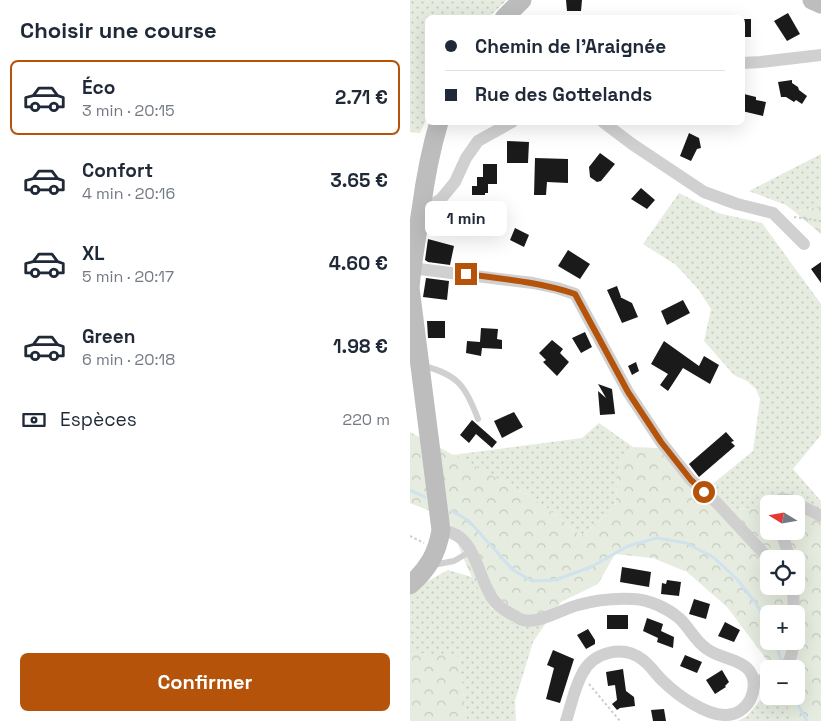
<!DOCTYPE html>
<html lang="fr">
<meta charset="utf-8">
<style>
body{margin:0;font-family:"Space Grotesk",sans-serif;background:#f6f6f7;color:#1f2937;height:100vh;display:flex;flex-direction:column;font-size:19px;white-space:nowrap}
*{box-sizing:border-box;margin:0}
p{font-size:16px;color:#747a83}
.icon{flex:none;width:28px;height:28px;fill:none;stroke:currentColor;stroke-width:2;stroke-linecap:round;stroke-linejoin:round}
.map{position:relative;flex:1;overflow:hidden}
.side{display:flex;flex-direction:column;background:#fff;width:410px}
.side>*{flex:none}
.guide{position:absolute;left:15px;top:15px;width:320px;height:110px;border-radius:8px;box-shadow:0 5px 20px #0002;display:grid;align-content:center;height:110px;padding:0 20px;background:#fff}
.needle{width:32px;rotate:281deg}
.buttons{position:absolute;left:350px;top:495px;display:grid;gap:10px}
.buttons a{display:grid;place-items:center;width:45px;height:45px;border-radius:8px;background:#fff;box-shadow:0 5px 20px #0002;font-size:25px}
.end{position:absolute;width:22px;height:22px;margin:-11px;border:6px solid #b45309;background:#fff;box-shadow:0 0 0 2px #fff}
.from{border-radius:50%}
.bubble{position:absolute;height:35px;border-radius:8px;background:#fff;box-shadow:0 5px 20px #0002;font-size:16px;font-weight:700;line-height:35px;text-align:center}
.guide b{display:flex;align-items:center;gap:18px;height:48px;font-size:19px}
.guide b+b{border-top:1px solid #e0e1e3}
.guide i{width:12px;height:12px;background:#1f2937}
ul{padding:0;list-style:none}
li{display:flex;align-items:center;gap:15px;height:75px;margin:0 10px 8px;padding:0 10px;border:2px solid transparent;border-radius:8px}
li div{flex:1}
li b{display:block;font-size:19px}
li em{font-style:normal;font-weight:700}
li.current{border-color:#b45309}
li>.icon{width:45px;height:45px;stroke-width:1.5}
h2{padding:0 20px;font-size:22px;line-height:60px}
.pay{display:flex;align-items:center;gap:12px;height:55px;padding:0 20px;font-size:19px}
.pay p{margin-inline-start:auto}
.action{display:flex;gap:10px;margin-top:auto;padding:10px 20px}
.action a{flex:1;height:58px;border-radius:8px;background:#b45309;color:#fff;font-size:20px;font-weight:700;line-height:58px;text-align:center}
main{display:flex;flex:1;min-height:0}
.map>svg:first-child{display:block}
</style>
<main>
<section class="side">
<h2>Choisir une course</h2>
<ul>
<li class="current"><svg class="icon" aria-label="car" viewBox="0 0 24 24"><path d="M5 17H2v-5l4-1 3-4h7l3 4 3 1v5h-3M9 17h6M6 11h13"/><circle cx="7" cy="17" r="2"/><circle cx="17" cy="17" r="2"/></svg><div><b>Éco</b><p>3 min · 20:15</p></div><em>2.71 €</em></li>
<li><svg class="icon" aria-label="car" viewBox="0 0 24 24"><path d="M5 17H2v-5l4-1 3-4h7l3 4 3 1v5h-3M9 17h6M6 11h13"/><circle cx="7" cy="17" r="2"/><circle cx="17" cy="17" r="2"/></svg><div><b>Confort</b><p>4 min · 20:16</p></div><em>3.65 €</em></li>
<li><svg class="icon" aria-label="car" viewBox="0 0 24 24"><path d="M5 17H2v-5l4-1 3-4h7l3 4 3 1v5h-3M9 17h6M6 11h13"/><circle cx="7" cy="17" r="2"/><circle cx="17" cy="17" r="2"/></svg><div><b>XL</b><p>5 min · 20:17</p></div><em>4.60 €</em></li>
<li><svg class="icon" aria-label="car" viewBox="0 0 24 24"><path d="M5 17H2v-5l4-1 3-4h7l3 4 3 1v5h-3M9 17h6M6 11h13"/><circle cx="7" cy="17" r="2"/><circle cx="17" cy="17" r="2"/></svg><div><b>Green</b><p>6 min · 20:18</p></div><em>1.98 €</em></li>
</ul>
<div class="pay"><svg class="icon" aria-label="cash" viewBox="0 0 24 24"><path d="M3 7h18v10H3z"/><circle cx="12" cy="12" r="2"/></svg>Espèces<p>220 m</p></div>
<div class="action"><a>Confirmer</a></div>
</section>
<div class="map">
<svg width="411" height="721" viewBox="0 0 411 721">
<defs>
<pattern id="grass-dots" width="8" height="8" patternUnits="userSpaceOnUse" patternTransform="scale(1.25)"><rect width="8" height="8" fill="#e6ecdf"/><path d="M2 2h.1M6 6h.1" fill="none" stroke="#c6cbc0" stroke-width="1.8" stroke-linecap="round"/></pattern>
<pattern id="forest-crowns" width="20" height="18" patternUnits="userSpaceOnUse" patternTransform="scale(1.25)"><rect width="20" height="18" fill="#e6ecdf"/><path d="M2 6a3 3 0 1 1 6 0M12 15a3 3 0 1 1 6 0" fill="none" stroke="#c6cbc0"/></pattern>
</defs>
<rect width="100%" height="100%" fill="#fff"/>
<path fill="url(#grass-dots)" d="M0,0H97L79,17L18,18L17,118L10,133L0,132Z
M411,154V206L385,212L376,205L339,191Z
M269,193L308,213L352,223L411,304V435L383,469L411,501V521L386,510V504H359V506L306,511L292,497L294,491L343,451L350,399L346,389L337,381L324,375L294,341L301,309L288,289L266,265L233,244Z
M189,423L223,447L209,465L205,507L171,536L141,511L115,493L42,455L172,438Z
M38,570L62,577L82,609L136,623L123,642L105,701L106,721H57L49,658L0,652V591Z
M357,660L361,669H359V696H373L385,721H328L337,716L356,693Z"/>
<path fill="url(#forest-crowns)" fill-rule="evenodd" d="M411,206V234L385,212Z
M0,432L115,493L141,511L171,536L205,507L209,465L223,447L248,448L270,475L306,511L359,506V531H386V510L411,521V721H384L373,696H386V669H361L357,660L317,607L277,572L243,558L205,554L188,584L151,602L136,623C128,623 113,627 105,624C69,611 51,551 38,518L0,503ZM359,559H386V586H359ZM359,614H386V641H359Z
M0,652L49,657L57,721H0Z"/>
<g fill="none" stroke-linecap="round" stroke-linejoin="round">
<path stroke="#cfe2ee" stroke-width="3" d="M0,490L15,497
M42,511L59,521L103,570L122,581L145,580L181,567L218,546L247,538L276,543L303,557L327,579L347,605L359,628
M365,641L371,660
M383,696L397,721"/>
</g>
<path fill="#1a1a1a" d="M156,0H172L171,11H157Z
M378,13L390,34L377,41L364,21Z
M332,19H341V37H332Z
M382,80V83L388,87L389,90L397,96L392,104L386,100L384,102L376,97H371L368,82Z
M334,94L346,97V100L356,102L353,116L332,111Z
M279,133L289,138L291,148L287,149L281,161L270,156Z
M97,141L119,142L118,163H97Z
M190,153L205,164L191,181L187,182L180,177L179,167Z
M125,158L158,159V183L137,182L136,195H124Z
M73,164H87V184H78V193H75V195H62V186H67V177H73Z
M231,188L245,200L237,209L221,199Z
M33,207L41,214L30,223L22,215Z
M105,228L119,235L114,247L100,240Z
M18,239L44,246L40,265L18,262L15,260Z
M158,250L180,264L170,279L148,266Z
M411,262V283L401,269Z
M16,278L39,281L37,300L13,297Z
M207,286L211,297H210L222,303L228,317L212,323L197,290Z
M273,300L280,313L257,325L251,311Z
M17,321H35V338H18Z
M71,328L88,329L87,339L92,340V349L72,348L71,356L56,353L57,341L70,342Z
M175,332L182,347L171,353L162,338Z
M142,340L153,349L150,353L159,362L147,376L133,362L136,360L129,353Z
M254,341L289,366L294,356L309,365L300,384L273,368L258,391L250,385L258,374L241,364Z
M226,362L229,371L222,375L218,366Z
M188,384L202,389L205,414L190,415L188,391L196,398Z
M104,412L113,427L92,438L84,421Z
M62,420L87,442L82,448L66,434L59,443L50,435Z
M316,432L324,441L321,442L325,446L289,477L279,464Z
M212,567L241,572L239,587L210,582Z
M257,580L271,582L269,596L251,594L252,583L256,584Z
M284,599L300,604L296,619L279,614Z
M197,615H218V629H197Z
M237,618L253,624L251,631L264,637L263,648L247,642L248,638L233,631Z
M315,622L330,630L324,642L308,636Z
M178,629L185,640V644L176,649L167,635Z
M143,650L164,659L150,703L136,699L144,668L137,665Z
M275,655L292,662L287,673L270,666Z
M213,669L216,691L224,697L225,706L210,708L207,710L202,704L207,700L205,685L198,686L196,672Z
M312,670L319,682L315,686L316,687L305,694L296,680Z
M254,709L256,721H243L241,710Z"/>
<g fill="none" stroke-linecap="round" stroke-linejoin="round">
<path stroke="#cdcdcd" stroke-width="2" stroke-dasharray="2.5 2.5" stroke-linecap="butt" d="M384,217L411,221
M0,536L14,543
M179,684L210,721"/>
<path stroke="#d0d0d0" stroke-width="6" d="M13,366C48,374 56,387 68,419
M23,565L44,561L61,551"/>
<path stroke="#d0d0d0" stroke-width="12" d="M332,63L351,62L411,55
M193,122L222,144L294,192L327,204L363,213L394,244
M11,212L31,199L45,182L56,158L68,141L102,122
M1,268L123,283L147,288L165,294L218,392L251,442L281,480L308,504L359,559
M368,504L371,499L380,500L411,516
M31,530C34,531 39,531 42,533C67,542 69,583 85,602C90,607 97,612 103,615C107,617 110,620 114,620C128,624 153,609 168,605C185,600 207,598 224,599C240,600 257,608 269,618C279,627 285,641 297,649C309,658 326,658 337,668C346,677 345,690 340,700C335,709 326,715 316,715C297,716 267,695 254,682C246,675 241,666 233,660C213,644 183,652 172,674C164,689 161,706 156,721
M371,531L380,559
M383,586L384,614
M372,669C381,663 383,651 383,641
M344,683L359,677"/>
<path stroke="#bdbdbd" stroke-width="19" d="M402,0L411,4
M94,18L112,0
M0,585C18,569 27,554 31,530L0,288C2,262 7,236 11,210C15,180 20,152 29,122"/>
</g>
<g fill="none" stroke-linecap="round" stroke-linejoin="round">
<path stroke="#b45309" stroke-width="6" d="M56,274C93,279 130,282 165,294L218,392L251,442L281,480L294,492"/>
</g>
</svg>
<div class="buttons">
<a><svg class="needle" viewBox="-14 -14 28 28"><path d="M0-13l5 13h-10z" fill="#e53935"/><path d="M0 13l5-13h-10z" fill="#747a83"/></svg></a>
<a><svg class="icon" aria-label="locate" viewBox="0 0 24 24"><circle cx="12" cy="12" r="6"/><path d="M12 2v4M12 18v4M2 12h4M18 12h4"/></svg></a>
<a>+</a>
<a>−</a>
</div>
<i class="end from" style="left:294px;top:492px"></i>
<i class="end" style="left:56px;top:274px"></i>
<div class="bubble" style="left:15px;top:201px;width:82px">1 min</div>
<div class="guide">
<b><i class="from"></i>Chemin de l'Araignée</b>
<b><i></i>Rue des Gottelands</b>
</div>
</div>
</main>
